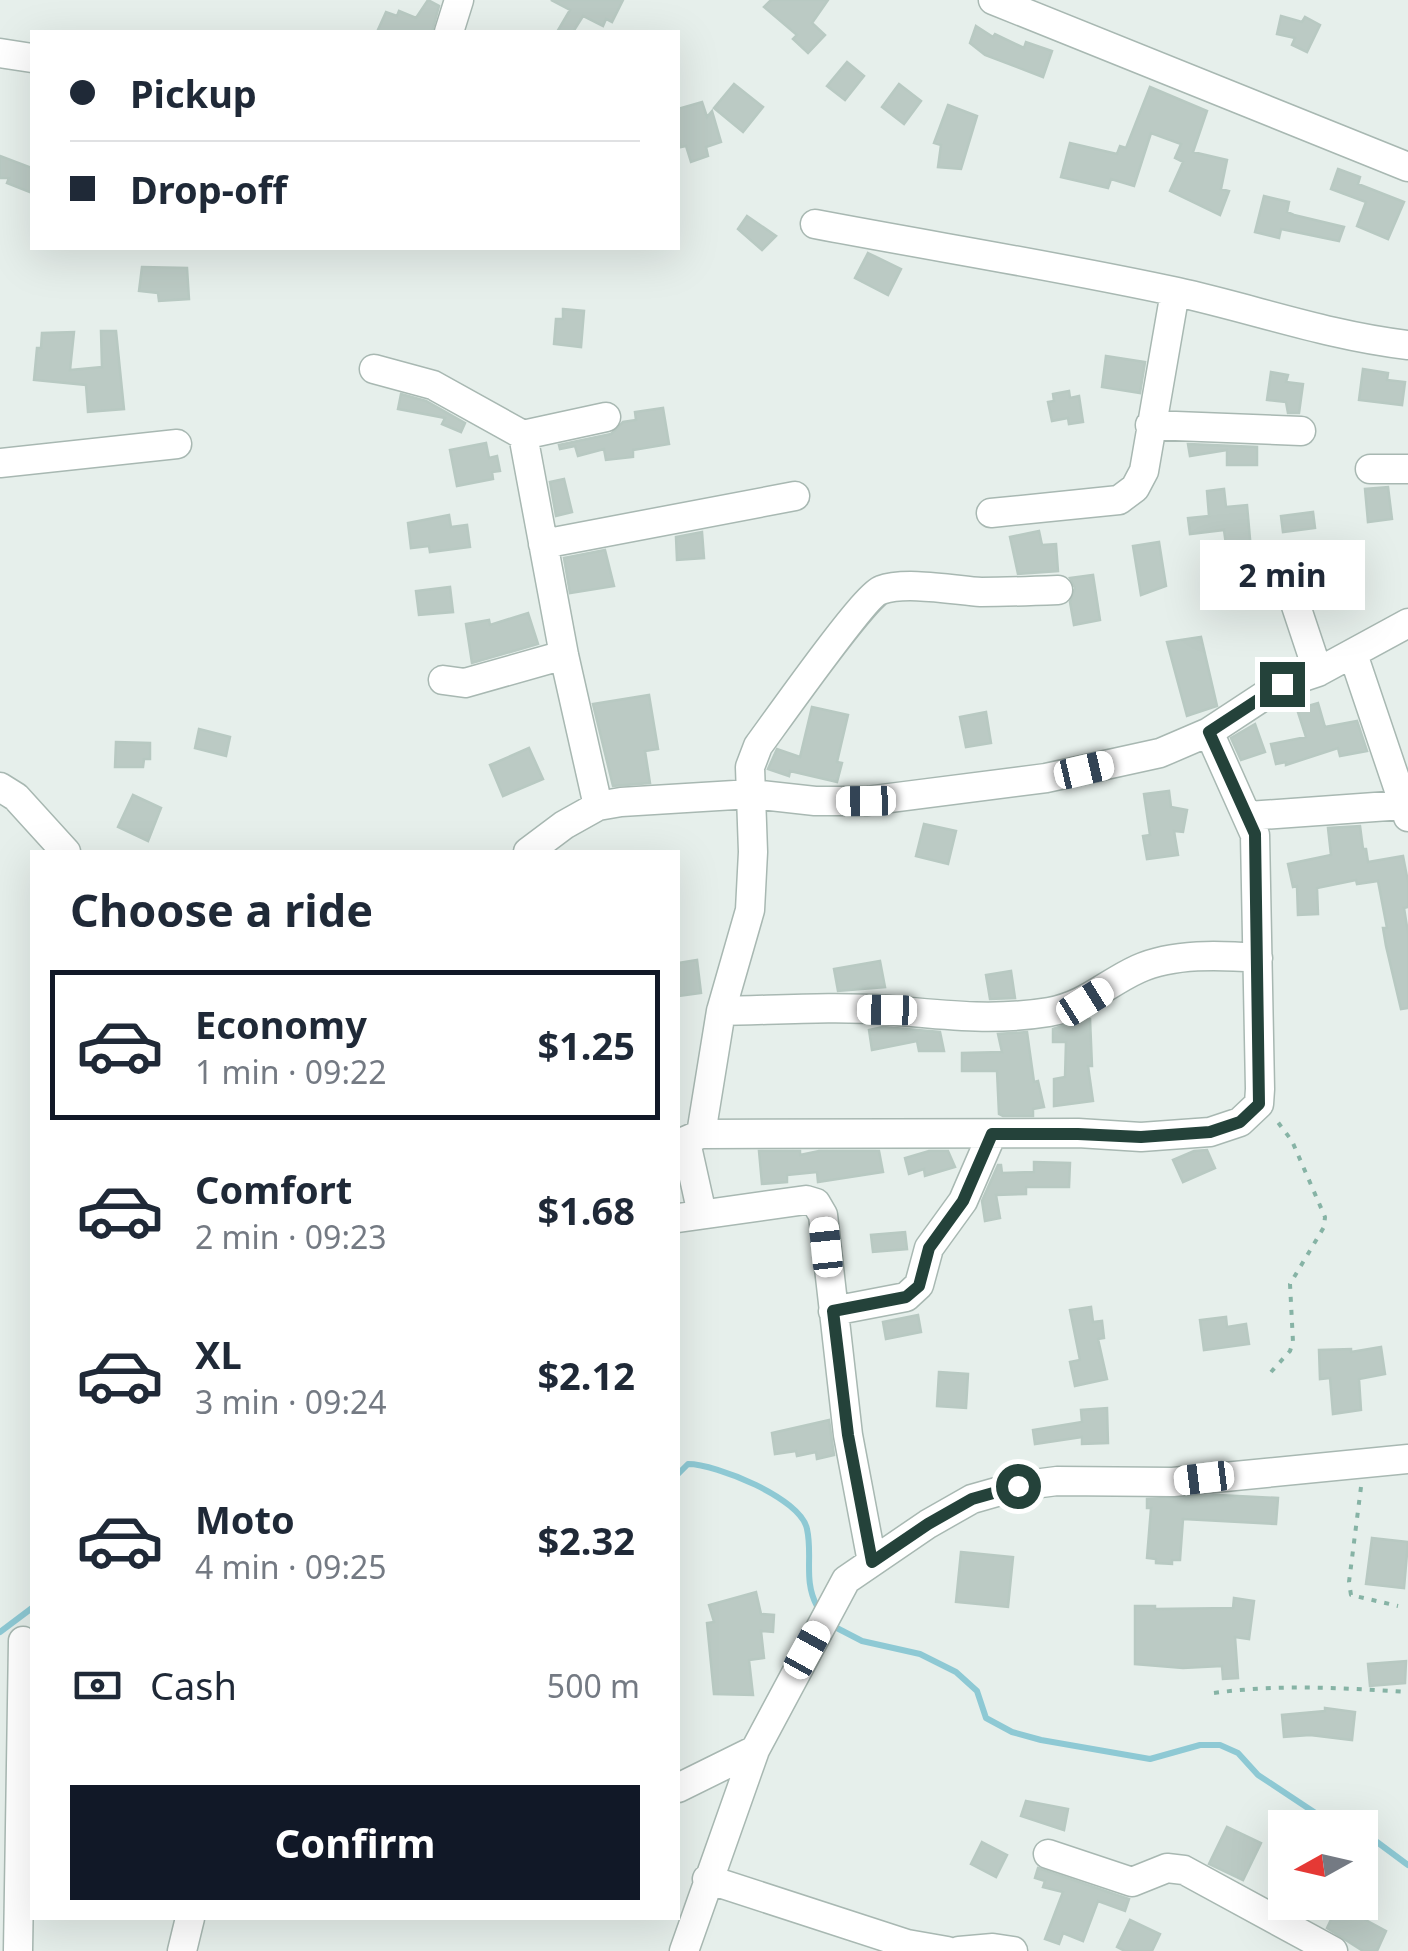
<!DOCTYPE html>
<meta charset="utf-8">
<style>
body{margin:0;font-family:"Noto Sans",sans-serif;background:#f6f6f7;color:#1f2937;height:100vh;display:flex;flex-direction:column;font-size:38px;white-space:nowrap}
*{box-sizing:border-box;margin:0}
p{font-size:32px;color:#747a83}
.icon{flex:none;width:55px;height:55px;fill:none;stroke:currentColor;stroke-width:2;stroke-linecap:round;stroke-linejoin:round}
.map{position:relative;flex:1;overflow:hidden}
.drawer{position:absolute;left:30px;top:850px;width:650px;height:1070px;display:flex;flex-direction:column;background:#fff;border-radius:0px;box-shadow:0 10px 40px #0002}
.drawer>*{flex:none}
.top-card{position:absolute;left:30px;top:30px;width:650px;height:220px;border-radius:0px;box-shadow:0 10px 40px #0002;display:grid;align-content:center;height:220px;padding:0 40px;background:#fff}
.needle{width:65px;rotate:262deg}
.tools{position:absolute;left:1268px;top:1810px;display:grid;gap:20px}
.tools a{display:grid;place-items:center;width:110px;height:110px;border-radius:0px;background:#fff;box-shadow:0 10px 40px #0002;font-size:50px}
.end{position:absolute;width:45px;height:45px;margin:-22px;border:12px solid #24423a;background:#fff;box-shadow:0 0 0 5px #fff}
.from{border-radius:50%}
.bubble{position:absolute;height:70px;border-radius:0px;background:#fff;box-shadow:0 10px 40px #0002;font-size:32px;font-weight:700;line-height:70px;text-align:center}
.car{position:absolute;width:30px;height:60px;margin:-30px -15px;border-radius:12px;box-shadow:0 0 8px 2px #0007;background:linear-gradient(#fff 24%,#345 0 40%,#fff 0 76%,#345 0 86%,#fff 0)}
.top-card b{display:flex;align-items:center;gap:35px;height:95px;font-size:38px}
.top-card b+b{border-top:2px solid #e0e1e3}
.top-card i{width:25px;height:25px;background:#1f2937}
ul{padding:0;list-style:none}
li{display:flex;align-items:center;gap:30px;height:150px;margin:0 20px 15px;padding:0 20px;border:5px solid transparent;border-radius:0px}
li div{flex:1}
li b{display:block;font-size:38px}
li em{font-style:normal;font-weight:700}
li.selected{border-color:#111827}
li>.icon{width:90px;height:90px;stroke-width:1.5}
h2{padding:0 40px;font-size:45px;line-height:120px}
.pay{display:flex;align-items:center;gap:25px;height:110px;padding:0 40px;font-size:38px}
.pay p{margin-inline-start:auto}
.action{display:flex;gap:20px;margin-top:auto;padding:20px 40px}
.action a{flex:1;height:115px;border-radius:0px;background:#111827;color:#fff;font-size:40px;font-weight:700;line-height:115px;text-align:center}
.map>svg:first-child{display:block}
</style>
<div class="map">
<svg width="1408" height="1951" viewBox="0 0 1408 1951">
<rect width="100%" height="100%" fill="#e6efeb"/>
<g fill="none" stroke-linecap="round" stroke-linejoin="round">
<path stroke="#8ec9d4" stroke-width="6" d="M678,1474L688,1464C716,1464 801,1498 807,1529C813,1556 803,1580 817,1606
M833,1626L862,1641L920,1654L956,1672L977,1691L986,1718L1012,1732L1041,1740L1150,1759L1200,1745H1220L1238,1753L1258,1775L1338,1828
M0,1632L32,1608
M1360,1837L1377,1842L1408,1865"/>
</g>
<path fill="#bbcac4" stroke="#b8c9c2" stroke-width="2.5" d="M428,0L439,6L432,32H377L386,12L397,16L399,11L416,18Z
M551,0H623L612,22L606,19L603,26L583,16L573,32H557L570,10Z
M771,0H828L812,23L825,35L808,53L793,39L797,35L764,7Z
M1281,16L1302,22L1305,17L1320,25L1307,52L1292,45L1295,38L1277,34Z
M976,26L993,37L995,34L1024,48L1026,42L1052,51L1043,77L985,55L970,43Z
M847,62L864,76L845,100L827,86Z
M734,84L763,107L743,132L714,108Z
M899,84L921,101L904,124L882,107Z
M1150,87L1207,111L1193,152L1227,160L1221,189L1229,191L1220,215L1170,191L1183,162L1175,158L1181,144L1151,133L1134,186L1111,179L1108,188L1061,177L1070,143L1117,154L1120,146L1126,148Z
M702,102L707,117L712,111L721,142L706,147L708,156L691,162L686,146L681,147L678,136V109Z
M948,105L977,116L961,169L938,167L941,145L934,143Z
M0,156L32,168V193L7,183L9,178H0Z
M1338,169L1360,177L1358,184L1404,202L1388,239L1357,226L1366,202L1331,189Z
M1264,196L1289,202L1287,212L1294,215L1344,227L1339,241L1281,229L1279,238L1255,232Z
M747,216L776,236L762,250L738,229Z
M868,253L901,269L888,295L855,278Z
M142,267L187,268L189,299L159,301L158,293L139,291Z
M563,309L584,311L581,347L554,344L556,319H563Z
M101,331H116L124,409L88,412L86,385L34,380L37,348H41L42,333L74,332L70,370L102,367Z
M1106,356L1145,362L1140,393L1102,387Z
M1363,369L1388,373L1387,380L1405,382L1402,405L1359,400Z
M1271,372L1288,375L1286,382L1303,384L1299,413H1288L1286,402L1267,400Z
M1069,391L1070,398L1079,396L1083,422L1069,424L1068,418L1052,421L1048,402L1054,401L1053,394Z
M401,394L426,401L465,423L461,432L442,424L445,418L398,409Z
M663,408L669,444L633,450V457L606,460L604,449L578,456L575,446L560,449L559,445L611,434L623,422L636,420L635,412Z
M486,443L489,458L497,456L500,471L492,472L493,479L457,486L450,450Z
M1188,444L1257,447V465H1227V450L1190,456Z
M564,479L572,512L556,516L550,482Z
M1388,487L1392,519L1368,522L1365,489Z
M1224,489L1226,507L1247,505L1251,550L1227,552L1224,530L1190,534L1188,518L1209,516L1207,491Z
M1313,512L1315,528L1283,532L1281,516Z
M449,515L451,527L467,525L470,547L430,552L429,546L411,548L408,523Z
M1039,531L1042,545L1056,544L1058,571L1018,574L1010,537Z
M702,532L704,558L677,560L676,537Z
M1159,542L1166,586L1141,595L1133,546Z
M605,550L614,586L570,593L564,558Z
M1093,575L1100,620L1074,625L1070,602L1075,588L1070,578Z
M450,587L453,612L419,615L416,591Z
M528,613L538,644L472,663L466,624L489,620L490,625Z
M1201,637L1217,706L1187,716L1167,642Z
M649,695L658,749L645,751L650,783L613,786L593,704Z
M1318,703L1325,727L1357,721L1367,751L1340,756L1338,748L1286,765V762L1276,764L1271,744L1306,737L1297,709Z
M812,707L848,715L837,762L842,763L837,782L790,771L789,776L768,769L777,749L800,757Z
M986,712L991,743L966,747L960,717Z
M1255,724L1265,752L1241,760L1231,738Z
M199,729L230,737L226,756L195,748Z
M116,742L150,743V759H144L143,767H115Z
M529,748L543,779L503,796L490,765Z
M1169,791L1171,807L1187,810L1183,832L1174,831L1178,855L1147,859L1143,836L1150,835L1144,794Z
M133,795L161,808L148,841L118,827Z
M924,824L956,831L948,864L916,856Z
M1360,826L1363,849H1366L1368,862L1403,856L1408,882V907L1404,908L1408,933V1008L1401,1009L1386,946L1383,928H1387L1378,881L1357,884L1356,880L1317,888L1318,914L1298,915L1297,886L1293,887L1288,864L1331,855L1328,828Z
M697,960L701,993L678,996V963Z
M880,961L885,987L838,991L834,969Z
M1011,971L1015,998L990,999L986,975Z
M1084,1019H1090L1092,1066H1088L1093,1101L1054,1106V1079L1065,1077L1066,1042H1053V1029Z
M883,1027L940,1032L944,1051H919L917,1041L872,1050L869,1030Z
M1027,1032L1034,1082L1038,1081L1044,1107L1033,1109V1116H1003L999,1114L997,1071H962V1053L1002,1052L998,1034Z
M1207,1150L1215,1168L1183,1182L1173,1160L1194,1151Z
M759,1151H800V1155L819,1151H879L883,1172L818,1182L817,1172L787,1175V1182L762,1184Z
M929,1151H948L955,1167L925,1176L924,1169L909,1174L905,1158Z
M1034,1162L1070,1163L1069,1187H1026V1194L996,1195L1000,1218L985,1221L982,1201L998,1165H1001L1002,1173L1034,1172Z
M905,1232L907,1249L873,1252L871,1235Z
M1091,1307L1093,1322L1102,1321L1104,1338L1098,1339L1107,1379L1075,1386L1070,1362L1080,1360L1070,1310Z
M918,1315L921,1332L886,1339L883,1322Z
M1226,1317L1227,1327L1246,1324L1249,1344L1204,1350L1200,1320Z
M1381,1347L1385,1374L1359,1379L1361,1410L1333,1414L1330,1378L1320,1379L1319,1350L1351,1349V1352Z
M939,1372L968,1374L966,1408L937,1406Z
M1107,1408L1108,1443L1082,1444V1437L1035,1444L1033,1430L1082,1422L1081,1410Z
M829,1420L834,1455L817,1459L816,1452L797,1456L796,1451L775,1454L772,1433Z
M1218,1495L1278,1498L1276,1524L1183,1519L1180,1560H1172V1564L1156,1563V1559L1147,1558L1151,1508H1147V1499Z
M1372,1538L1408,1542L1404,1588L1366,1584Z
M961,1552L1013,1557L1008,1607L956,1602Z
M756,1592L761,1614L774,1615L773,1632L761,1631L764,1658L749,1660L753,1695L714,1694L707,1623L714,1622L709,1605Z
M1234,1598L1254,1601L1249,1639L1235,1637L1238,1678L1223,1679L1222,1666L1183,1668L1135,1664V1606H1155V1609L1233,1608Z
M1406,1661L1405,1683L1370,1686L1368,1664Z
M1325,1708L1355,1712L1352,1740L1310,1735L1284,1737L1282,1715L1325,1711Z
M1026,1801L1068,1809L1064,1830L1021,1816Z
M1227,1827L1261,1843L1243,1880L1209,1864Z
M982,1842L1007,1855L996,1877L971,1864Z
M1038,1868L1129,1899L1125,1911L1098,1901L1083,1941L1063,1933L1059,1944L1045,1939L1063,1892L1043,1887L1045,1881L1035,1878Z
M1338,1905L1386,1931L1377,1951H1363L1327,1928Z
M1130,1920L1160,1934L1152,1951H1125L1117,1947Z"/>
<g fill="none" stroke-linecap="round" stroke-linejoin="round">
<g stroke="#a8b8b2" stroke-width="31">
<path id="minor" d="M993,0L1408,167
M449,32L459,0
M0,53L32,58
M815,224C936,247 1057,266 1177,292C1254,309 1329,336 1408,345
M374,369L433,385L523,435
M1150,425L1301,431
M0,463L177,444
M1370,469H1408
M991,513L1119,500L1135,488L1144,471L1175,292
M543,544L795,496
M1282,564L1318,672
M1353,654L1408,817
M443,680L465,683L564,655
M0,787L16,797L66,852
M598,806L564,655L523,435L606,417
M1248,816L1403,805
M528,852L564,825L598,806L621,802L751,794L815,801H866L1046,778L1160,753L1209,732L1282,684L1318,672L1408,623
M721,1011C777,1010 834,1006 889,1010C944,1015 994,1021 1049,1012C1087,1005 1105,984 1138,969C1173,953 1221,955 1258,958
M701,1134L1078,1133L1141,1137L1210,1132L1240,1122L1259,1104L1260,1089L1255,835L1209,732
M686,1142L702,1214
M678,1144L701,1134L721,1011L750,910L753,852L750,767L758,746C775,723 865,595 881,590C905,581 954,590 981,592C1006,592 1032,591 1058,590
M678,1218L806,1200L816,1203L823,1215L848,1435L872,1562
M833,1311L906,1297L919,1285L929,1248L963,1201L992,1134
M678,1788L755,1750
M1048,1854L1132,1882L1167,1868L1184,1870L1333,1951
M707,1879L907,1944L947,1951
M18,1951L23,1641
M182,1951L190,1918
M684,1951L755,1750L846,1580L928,1524L972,1499L1018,1486L1057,1481L1173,1482L1408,1459
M959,1951L993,1948L1013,1951"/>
</g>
<path stroke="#86b3a5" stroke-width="4" stroke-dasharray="5 8" stroke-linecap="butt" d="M1271,1372L1290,1351L1293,1342L1290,1284L1324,1227L1325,1217L1292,1141L1274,1117
M1361,1487L1349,1582L1351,1595L1398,1606
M1214,1693C1279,1684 1343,1688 1408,1692"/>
<use href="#minor" stroke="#fff" stroke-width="28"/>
</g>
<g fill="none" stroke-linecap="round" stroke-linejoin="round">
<path stroke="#24423a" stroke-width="12" d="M1018,1486L972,1499L928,1524L872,1562L848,1435L833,1311L906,1297L919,1286L929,1248L963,1201L992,1134H1078L1141,1137L1210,1132L1240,1122L1259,1104L1255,834L1209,732L1282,684"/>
</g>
</svg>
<div class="tools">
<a><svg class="needle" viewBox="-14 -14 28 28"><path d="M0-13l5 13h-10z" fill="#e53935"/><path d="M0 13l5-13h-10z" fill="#747a83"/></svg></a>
</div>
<i class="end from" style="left:1018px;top:1486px"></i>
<i class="end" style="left:1282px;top:684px"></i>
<div class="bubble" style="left:1200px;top:540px;width:165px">2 min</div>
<i class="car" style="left:1084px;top:770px;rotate:77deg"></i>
<i class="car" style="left:866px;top:801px;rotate:269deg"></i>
<i class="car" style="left:1085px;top:1002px;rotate:58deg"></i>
<i class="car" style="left:887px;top:1010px;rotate:271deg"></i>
<i class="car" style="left:826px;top:1247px;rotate:354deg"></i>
<i class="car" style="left:1204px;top:1478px;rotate:263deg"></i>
<i class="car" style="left:807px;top:1650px;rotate:29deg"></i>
<div class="top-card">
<b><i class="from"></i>Pickup</b>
<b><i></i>Drop-off</b>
</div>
<section class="drawer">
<h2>Choose a ride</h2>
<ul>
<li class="selected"><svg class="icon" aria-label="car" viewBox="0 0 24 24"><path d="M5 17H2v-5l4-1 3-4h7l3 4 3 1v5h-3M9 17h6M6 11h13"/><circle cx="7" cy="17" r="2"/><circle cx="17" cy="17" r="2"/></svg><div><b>Economy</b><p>1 min · 09:22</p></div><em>$1.25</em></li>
<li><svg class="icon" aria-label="car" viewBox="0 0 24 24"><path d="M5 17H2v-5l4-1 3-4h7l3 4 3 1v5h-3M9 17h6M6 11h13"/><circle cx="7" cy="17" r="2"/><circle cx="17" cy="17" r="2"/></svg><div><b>Comfort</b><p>2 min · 09:23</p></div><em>$1.68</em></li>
<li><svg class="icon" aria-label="car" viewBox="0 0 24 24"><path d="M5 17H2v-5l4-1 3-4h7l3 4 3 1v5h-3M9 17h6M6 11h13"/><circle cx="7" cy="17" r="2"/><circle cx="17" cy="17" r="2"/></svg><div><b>XL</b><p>3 min · 09:24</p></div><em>$2.12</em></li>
<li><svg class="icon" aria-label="car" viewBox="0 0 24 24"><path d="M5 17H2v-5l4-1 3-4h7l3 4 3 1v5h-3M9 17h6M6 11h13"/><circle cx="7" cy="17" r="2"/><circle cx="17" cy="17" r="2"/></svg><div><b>Moto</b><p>4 min · 09:25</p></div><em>$2.32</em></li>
</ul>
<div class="pay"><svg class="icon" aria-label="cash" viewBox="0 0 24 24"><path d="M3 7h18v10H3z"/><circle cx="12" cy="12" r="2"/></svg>Cash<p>500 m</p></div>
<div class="action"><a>Confirm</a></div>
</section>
</div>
